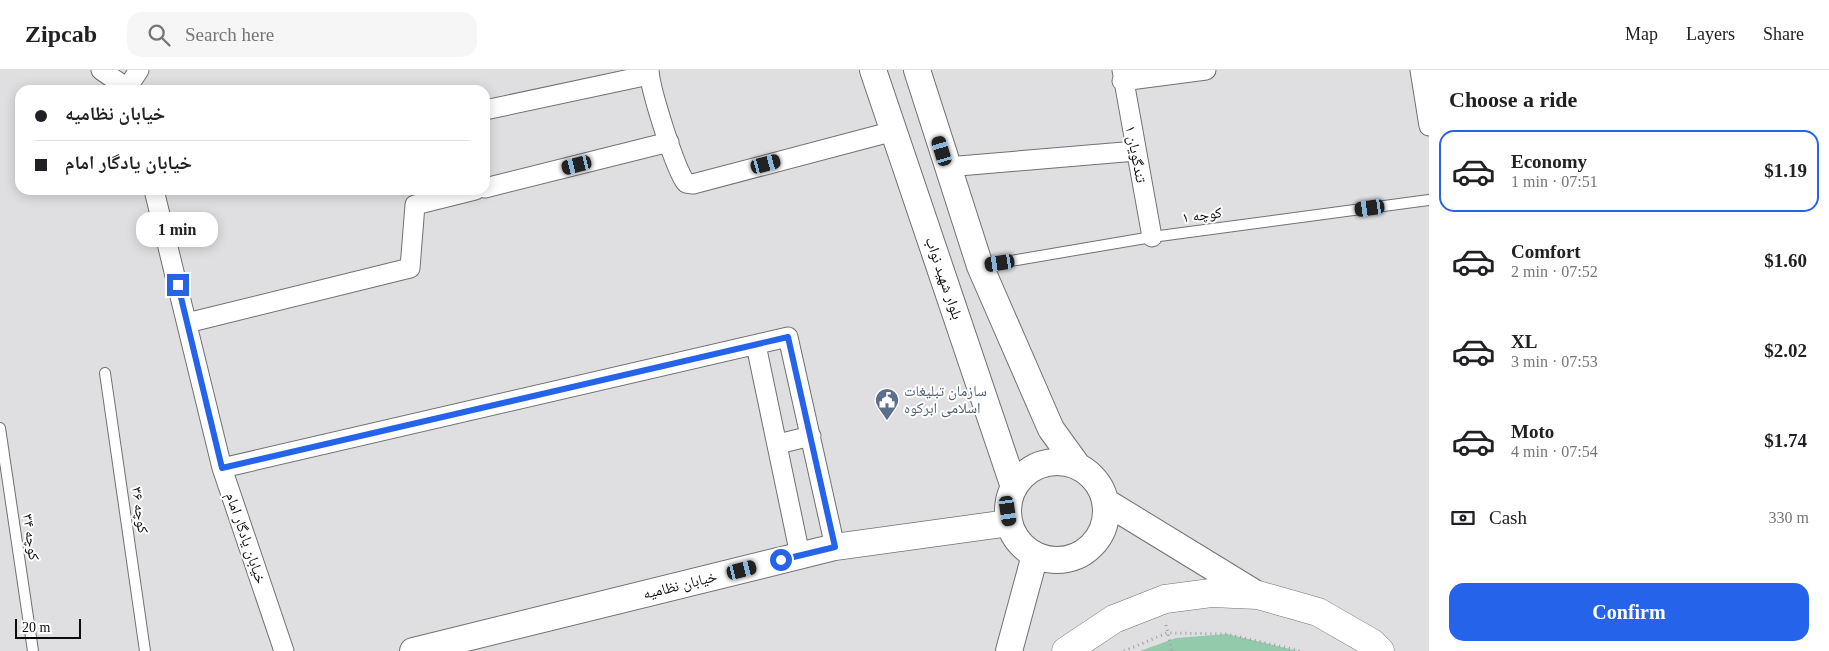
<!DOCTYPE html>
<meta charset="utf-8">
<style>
body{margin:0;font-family:"Times New Roman","Noto Naskh Arabic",serif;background:#f6f6f6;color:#202124;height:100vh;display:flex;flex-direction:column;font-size:19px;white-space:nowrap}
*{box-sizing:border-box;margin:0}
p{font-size:16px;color:#757577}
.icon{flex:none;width:28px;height:28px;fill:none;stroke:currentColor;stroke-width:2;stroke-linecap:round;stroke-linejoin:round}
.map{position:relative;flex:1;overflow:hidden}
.drawer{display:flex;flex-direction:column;background:#fff;width:400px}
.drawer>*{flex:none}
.guide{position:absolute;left:15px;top:15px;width:475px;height:110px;border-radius:15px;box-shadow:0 2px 12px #0003;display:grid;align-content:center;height:110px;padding:0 20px;background:#fff}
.scale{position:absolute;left:15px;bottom:12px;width:66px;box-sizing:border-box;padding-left:5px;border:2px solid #0b0c0c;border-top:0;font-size:14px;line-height:18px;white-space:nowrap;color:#0b0c0c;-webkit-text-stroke:4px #fff;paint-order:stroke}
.end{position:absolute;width:22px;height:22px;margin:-11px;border:6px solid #2563eb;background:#fff;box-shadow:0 0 0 2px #fff}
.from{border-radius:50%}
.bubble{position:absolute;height:35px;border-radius:15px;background:#fff;box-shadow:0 2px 12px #0003;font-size:16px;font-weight:700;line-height:35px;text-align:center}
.car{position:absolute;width:15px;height:30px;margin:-15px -8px;border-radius:6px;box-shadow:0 0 4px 1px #0007;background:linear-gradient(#222 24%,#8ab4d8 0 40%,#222 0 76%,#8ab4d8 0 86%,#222 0)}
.guide b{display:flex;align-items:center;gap:18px;height:48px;font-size:19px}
.guide b+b{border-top:1px solid #e0e0e0}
.guide i{width:12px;height:12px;background:#202124}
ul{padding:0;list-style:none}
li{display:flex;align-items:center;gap:15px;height:82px;margin:0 10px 8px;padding:0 10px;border:2px solid transparent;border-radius:15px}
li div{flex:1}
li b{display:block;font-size:19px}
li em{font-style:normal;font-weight:700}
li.active{border-color:#2563eb}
li>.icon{width:45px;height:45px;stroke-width:1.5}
h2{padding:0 20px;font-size:22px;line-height:60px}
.pay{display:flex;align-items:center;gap:12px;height:55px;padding:0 20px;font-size:19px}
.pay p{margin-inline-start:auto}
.primary-button{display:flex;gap:10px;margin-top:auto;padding:10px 20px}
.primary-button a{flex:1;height:58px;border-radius:15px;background:#2563eb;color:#fff;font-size:20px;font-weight:700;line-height:58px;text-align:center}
header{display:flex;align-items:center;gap:30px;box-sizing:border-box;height:70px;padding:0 25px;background:#fff;border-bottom:1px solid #e0e0e0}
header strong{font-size:24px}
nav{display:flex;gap:28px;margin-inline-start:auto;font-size:18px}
.search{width:350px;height:45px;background:#f6f6f6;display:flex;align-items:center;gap:12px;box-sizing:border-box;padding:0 18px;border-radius:15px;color:#757577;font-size:19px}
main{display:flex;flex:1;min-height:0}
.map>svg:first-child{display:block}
</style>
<header>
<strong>Zipcab</strong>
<div class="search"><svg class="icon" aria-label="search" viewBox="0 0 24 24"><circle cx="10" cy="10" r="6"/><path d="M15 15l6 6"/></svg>Search here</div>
<nav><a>Map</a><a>Layers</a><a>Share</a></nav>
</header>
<main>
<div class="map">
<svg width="1429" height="581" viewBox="0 0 1429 581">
<rect width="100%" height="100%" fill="#dfdfe2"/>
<path fill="#93caab" d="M1227,564L1298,581H1140L1176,568Z"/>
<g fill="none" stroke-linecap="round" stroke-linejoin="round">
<g stroke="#717174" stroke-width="12">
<path id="lane" d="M981,196L1152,167L1429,130
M105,303L145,581
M0,358L33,581"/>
</g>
<g stroke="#717174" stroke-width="21">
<path id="street" d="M101,0L127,18
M649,0C650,19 675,99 686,113L693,114L894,61
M1122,0L1152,167
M1420,0L1429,56
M1122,11L1206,0
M127,18L139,0
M485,40L649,5
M947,97L1136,81
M485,118L669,72
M154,120L222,398L284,581
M187,253L410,198L415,135L475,120
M756,275L800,485
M778,374L811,366
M222,398L788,267L835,477"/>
</g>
<g stroke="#717174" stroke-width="28">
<path id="secondary" d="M873,0L1014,417
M917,0L980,196L1051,359L1077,395
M1008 441a49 49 0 1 1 98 0a49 49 0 1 1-98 0Z
M1106,432L1258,525
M413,581L835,477L1009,453
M1009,581L1035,485"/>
</g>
<g stroke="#717174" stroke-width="29">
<path id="primary" d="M1066,581L1114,549L1165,529L1211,523L1258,525L1318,542L1372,573L1380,581"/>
</g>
<path stroke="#9e9fa1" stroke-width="3" stroke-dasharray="1 4" stroke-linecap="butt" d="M1166,555L1172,581
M1124,581L1167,563L1227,564L1301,581"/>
<use href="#lane" stroke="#fff" stroke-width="10"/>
<use href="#street" stroke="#fff" stroke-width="19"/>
<use href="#secondary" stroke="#fff" stroke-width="26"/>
<use href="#primary" stroke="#fff" stroke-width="28"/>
</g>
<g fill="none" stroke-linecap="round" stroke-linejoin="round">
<path stroke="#2563eb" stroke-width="6" d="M178,215L222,398L788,267L835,477L781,490"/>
</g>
<defs>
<g id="civic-pin" transform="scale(1.25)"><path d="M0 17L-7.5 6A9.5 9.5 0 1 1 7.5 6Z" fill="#5c6f8a" stroke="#fff"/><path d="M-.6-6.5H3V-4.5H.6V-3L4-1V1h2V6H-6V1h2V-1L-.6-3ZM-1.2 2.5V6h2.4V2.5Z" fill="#fff"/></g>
</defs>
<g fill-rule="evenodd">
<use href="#civic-pin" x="887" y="330"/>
</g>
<g text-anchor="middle" stroke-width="4" stroke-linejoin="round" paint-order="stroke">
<g font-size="15" fill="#0b0c0c" stroke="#fff">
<text transform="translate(1136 84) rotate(79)" y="5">تندگویان ۱</text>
<text transform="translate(1202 145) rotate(-8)" y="5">کوچه ۱</text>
<text transform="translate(944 208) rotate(71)" y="5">بلوار شهید نواب</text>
<text transform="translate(140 440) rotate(82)" y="5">کوچه ۳۶</text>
<text transform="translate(31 467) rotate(82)" y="5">کوچه ۳۴</text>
<text transform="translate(246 468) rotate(71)" y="5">خیابان یادگار امام</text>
<text transform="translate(680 515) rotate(-14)" y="5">خیابان نظامیه</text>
</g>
<g font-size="15" fill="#4e5e75" stroke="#fff" text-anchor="start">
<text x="904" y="326">سازمان تبلیغات<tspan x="904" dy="17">اسلامی ابرکوه</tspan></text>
</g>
</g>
</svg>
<div class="scale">20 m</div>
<i class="end from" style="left:781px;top:490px"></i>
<i class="end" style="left:178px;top:215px"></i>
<div class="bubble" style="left:136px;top:142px;width:82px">1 min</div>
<i class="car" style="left:942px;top:81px;rotate:343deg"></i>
<i class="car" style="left:766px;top:94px;rotate:75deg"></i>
<i class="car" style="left:577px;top:95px;rotate:256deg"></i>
<i class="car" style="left:1370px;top:138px;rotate:262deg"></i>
<i class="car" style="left:1000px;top:193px;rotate:261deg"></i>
<i class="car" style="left:1008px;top:441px;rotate:172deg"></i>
<i class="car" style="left:742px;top:500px;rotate:76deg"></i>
<div class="guide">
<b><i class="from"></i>خیابان نظامیه</b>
<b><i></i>خیابان یادگار امام</b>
</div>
</div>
<section class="drawer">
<h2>Choose a ride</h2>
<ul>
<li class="active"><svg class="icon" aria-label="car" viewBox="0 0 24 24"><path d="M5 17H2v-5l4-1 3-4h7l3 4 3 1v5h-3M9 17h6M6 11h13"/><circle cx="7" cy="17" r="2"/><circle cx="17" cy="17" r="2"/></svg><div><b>Economy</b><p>1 min · 07:51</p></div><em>$1.19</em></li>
<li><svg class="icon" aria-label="car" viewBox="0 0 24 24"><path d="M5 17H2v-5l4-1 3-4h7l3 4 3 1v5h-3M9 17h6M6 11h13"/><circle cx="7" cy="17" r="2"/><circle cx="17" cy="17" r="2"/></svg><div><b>Comfort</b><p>2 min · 07:52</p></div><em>$1.60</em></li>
<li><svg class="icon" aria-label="car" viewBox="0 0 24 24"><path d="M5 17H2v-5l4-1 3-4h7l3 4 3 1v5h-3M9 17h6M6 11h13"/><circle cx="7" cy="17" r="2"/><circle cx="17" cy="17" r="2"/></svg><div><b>XL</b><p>3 min · 07:53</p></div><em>$2.02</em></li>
<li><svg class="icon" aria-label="car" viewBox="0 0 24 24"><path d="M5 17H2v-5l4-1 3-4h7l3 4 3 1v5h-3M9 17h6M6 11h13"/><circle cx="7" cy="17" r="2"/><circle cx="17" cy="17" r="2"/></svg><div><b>Moto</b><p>4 min · 07:54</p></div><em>$1.74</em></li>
</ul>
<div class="pay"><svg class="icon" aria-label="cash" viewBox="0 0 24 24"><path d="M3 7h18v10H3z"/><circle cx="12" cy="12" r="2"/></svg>Cash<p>330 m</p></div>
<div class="primary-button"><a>Confirm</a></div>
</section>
</main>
